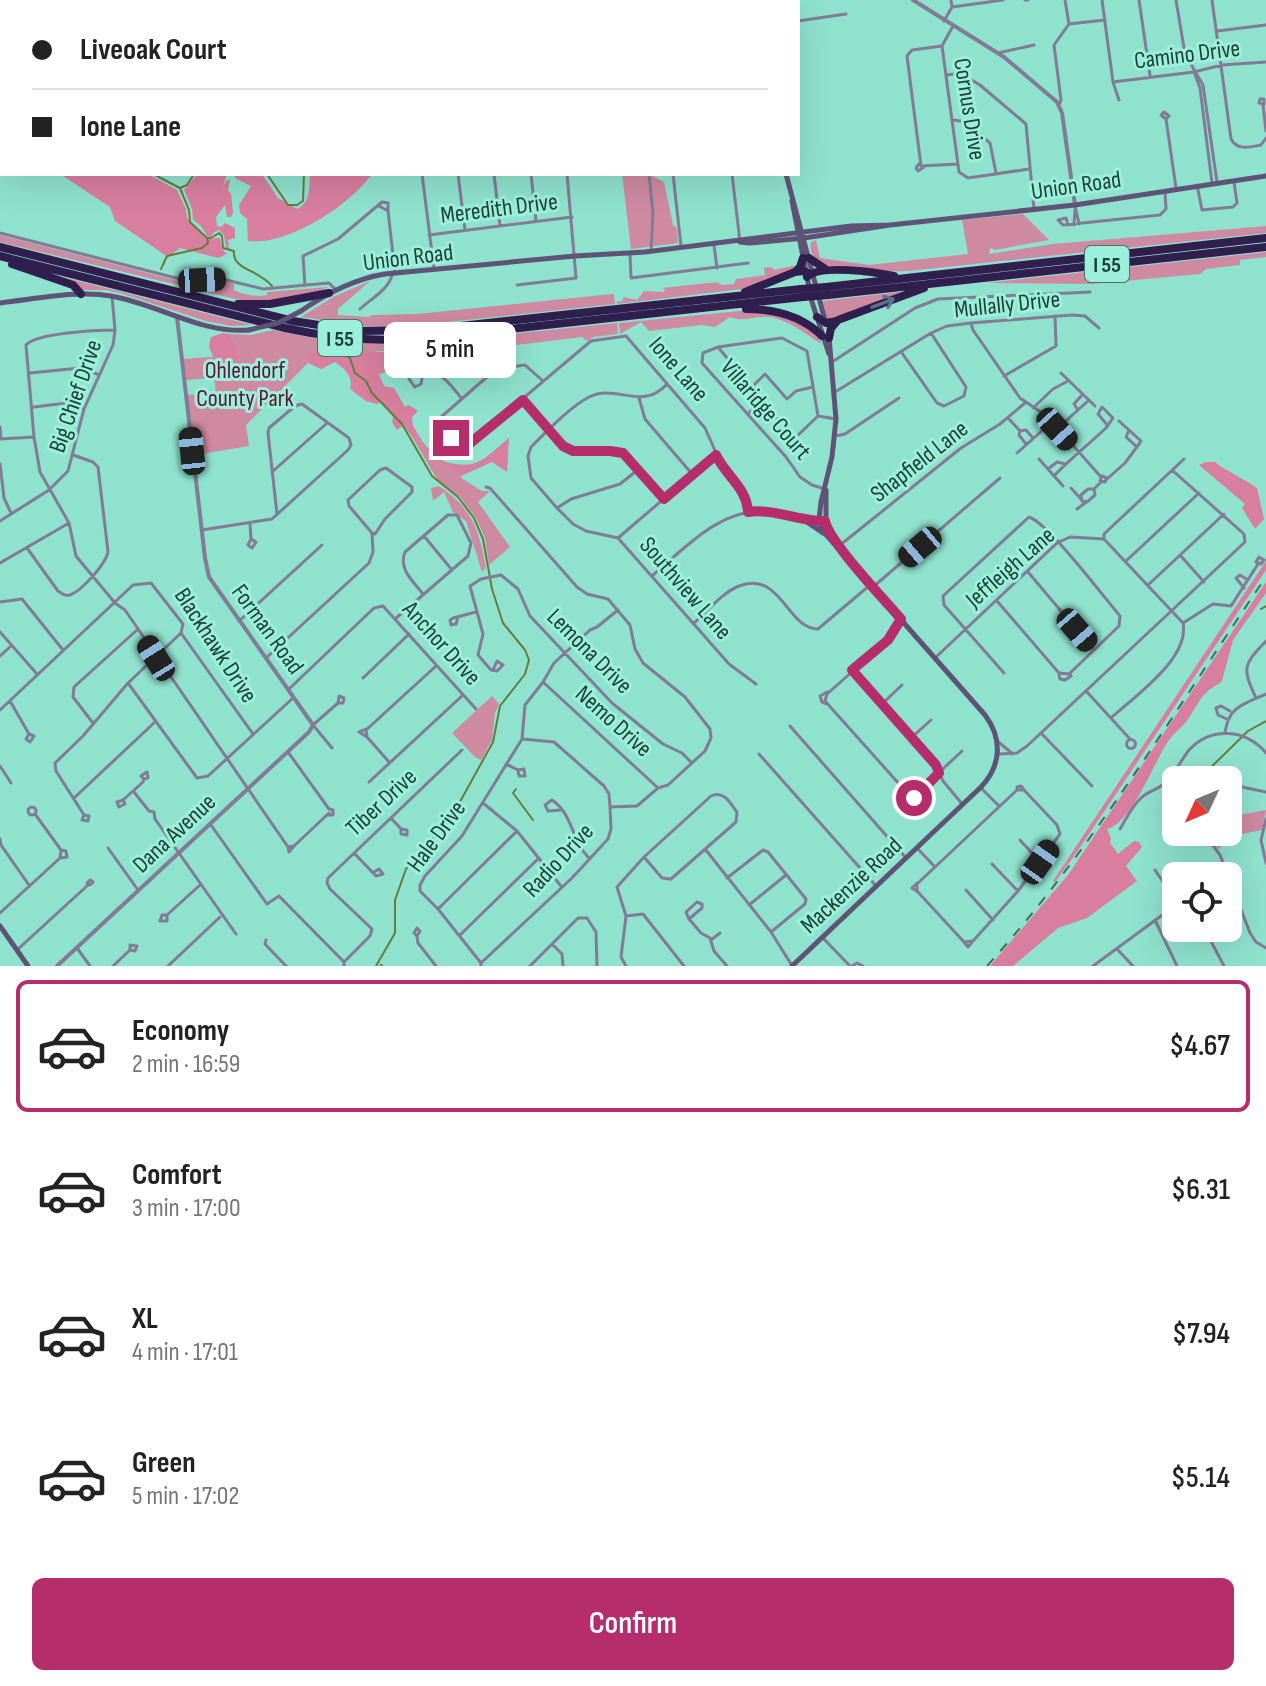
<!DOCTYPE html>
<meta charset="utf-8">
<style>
body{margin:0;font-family:"Sofia Sans Condensed",sans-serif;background:#f2f2f2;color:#222;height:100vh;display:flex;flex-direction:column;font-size:30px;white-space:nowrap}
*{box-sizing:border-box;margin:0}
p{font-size:26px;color:#767676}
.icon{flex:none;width:44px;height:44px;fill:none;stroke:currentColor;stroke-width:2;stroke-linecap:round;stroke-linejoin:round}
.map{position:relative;height:966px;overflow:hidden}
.panel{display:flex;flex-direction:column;background:#fff;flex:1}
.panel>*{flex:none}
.top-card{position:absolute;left:0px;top:0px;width:800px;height:176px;box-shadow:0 8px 32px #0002;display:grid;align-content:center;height:176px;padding:0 32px;background:#fff}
.needle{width:52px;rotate:226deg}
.controls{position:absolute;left:1162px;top:766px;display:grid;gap:16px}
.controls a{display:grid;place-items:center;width:80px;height:80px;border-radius:12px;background:#fff;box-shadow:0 8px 32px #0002;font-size:40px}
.end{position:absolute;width:36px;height:36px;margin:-18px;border:10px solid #b62d6c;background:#fff;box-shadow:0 0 0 4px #fff}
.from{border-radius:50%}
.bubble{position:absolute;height:56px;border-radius:12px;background:#fff;box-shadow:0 8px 32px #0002;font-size:26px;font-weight:600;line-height:56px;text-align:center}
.car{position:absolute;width:24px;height:48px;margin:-24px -12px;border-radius:10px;box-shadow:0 0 6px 2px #0007;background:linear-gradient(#222 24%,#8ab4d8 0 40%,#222 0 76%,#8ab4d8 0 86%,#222 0)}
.top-card b{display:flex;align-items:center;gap:28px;height:76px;font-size:30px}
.top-card b+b{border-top:2px solid #e0e0e0}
.top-card i{width:20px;height:20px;background:#222}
ul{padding:14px 0 0;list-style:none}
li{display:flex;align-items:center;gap:24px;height:132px;margin:0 16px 12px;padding:0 16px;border:4px solid transparent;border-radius:12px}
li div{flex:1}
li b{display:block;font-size:30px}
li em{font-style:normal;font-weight:600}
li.current{border-color:#b62d6c}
li>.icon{width:72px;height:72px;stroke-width:1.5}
.button{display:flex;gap:16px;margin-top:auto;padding:16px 32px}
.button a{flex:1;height:92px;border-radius:12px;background:#b62d6c;color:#fff;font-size:32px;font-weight:600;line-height:92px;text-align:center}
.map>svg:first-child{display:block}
</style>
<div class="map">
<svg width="1266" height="966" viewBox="0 0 1266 966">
<rect width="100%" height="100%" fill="#8ee2ce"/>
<path fill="#ce8aa1" d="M622,174H649L664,182L673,225L677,229L678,243L631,249Z
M1023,214L1049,240L995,250L990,248L989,254L1053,244L1266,226V233L908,271C892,272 831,269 820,263C811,259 810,250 811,242L816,240L820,258L869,265L968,254L962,220Z
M0,235L183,282L219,280L234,284V290C243,295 258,297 267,295V292L328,287C305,300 274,301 248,302L0,242Z
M1266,252V257L1240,260V265L1206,269L1200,274L1092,284L987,283Z
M792,266L798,267L750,288L617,304V301L621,302L624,297L637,300L644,291L664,292L665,289L662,288L717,282L722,285L734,284L736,279L765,275L764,268L771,267L774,270Z
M39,271L252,325L232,326L206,321L120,293L105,290H83L76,284Z
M370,281L338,309V315L367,317L374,315L417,314L612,294H614L615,304L400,327L363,326L301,317L333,297Z
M908,291L827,321L823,301Z
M739,311C762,311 814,318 822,344C805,334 788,319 769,317C756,315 743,323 730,317L715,327L702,325L649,331L641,322L620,334L619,323Z
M617,323L618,334L594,337L587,341L582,337L482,349C451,342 407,352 374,351C368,351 361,356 356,355C346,353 335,348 325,346L246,425L249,446L195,455L187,395L216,393L214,378L186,380L183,359L235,355V344L230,334L251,335L273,330L327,341L405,345Z
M418,434L425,445L461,476V478L482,491H490L478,502L510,547L489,565L485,538L476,518L460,497L438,481L414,440Z
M439,486C473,509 479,530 486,568L482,572L466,521L453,512L444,492L433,501L431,488Z
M492,696L499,704L495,713L492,740L481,760L475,757L452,733Z
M1266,810L1262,830L1237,835L1218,849L1205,832H1228V817Z"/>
<path fill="#d87e9e" d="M60,174H148L177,190L186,209L187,218L206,239L220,238L222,249L227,254L218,258L180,248L168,257L115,221L110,207Z
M197,174H227L223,186L227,180H230L228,191L231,193L233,213L231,217H227L225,205L216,217L217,226L221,227L225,223L235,228V238L228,240L229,249L226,248L224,235L219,230L214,232L211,237L207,236L201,226L193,220L192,209L184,190Z
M235,174H262L278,198L297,209C311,203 309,187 310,174H372C350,205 288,246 248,241L247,219L240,213L239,205L251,186L235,178Z
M223,333L230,334L235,344L239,365L216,363L209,347L211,337Z
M322,345L357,355L370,351L384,352L418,348L469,346L482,349L455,360L433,356L409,357L392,371L379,374L384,386L394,388L405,407L409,405L418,411L412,417L413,426L418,434L414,440L404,425L397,430L392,422L393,417L381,401L377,404L366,401L350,389C354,377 344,368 335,362L321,369L308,363L309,357Z
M509,438L507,472L492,462L461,476L442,461C478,471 482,460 509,438Z
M1206,462H1215C1224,470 1245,479 1257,488L1264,519L1255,529L1242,508L1245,504L1199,465Z
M1266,561V570L1077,852L1055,882L1053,881Z
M1266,582V593L1233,640L1222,681C1217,686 1211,687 1207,692C1198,700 1193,713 1186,722C1180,729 1173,734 1169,740C1153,763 1133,822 1107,829L1111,839L1110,843L1118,854L1134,841L1139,842L1142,847L1126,866L1137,881L1087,918L1058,928L1013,966H990L1068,875Z"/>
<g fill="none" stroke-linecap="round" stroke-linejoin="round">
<path stroke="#677c3a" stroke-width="2" d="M434,2V0
M0,67L2,66
M153,174L180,188L187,185L194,174
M267,174L288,205H297L303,201L304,174
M180,188L189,210L190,222L206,237
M161,269L167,256L202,248L208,243L207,238H211L219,233L222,236L223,248L234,251C232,270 258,269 272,286
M332,348L350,358L355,373L366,381L372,393L402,424L432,476L458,497L474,518L483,539L492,589L503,623L525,650L529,660L525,674L500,706L493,742L451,818L406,869L395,900V933L376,966
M1261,609L1266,606
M1198,780L1248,731L1266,721
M516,789L513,793L533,820
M1173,811L1176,807"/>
<path stroke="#827b95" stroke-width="3" d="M76,0L78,2
M117,0V2
M139,0V2
M176,0V2
M212,0L213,2
M245,0V2
M339,0V2
M1025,0H1028
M1065,0L1069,24
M1102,0L1113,82L1119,100
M1139,0L1150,75
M1176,0L1185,54L1203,85L1217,182
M1212,0L1231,139C1237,151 1250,147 1261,145L1266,138
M302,2L303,0
M952,7L1003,0
M798,21L846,14
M944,21L952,7L951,0
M1069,24L1105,20
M953,26L942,46L912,50L907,56L921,166L958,164
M1217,31L1266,25
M942,46L959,172L968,178L1029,169
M998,53L1034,45
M1194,72L1200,88L1212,183
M947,75L960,73L980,85L1026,124L1034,209
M1113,82L1194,72L1222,65L1266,62
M1260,99H1264V104L1259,103Z
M1059,105L1061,100L1054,45L1069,24
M1263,105L1266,131
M1166,119L1161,115L1164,112L1169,116L1166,119L1176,188
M953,120L966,122L990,143L996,173
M919,164L916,168L918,171L924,167
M422,174L434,269
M458,174L465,230
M494,174L500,226
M531,174L536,221
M649,174L653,214L651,251
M673,174L681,246
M732,174L740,242
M1197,185L1202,210L1233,207L1237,203L1234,182
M1075,205L1079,224
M379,206L388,211L395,272
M1068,225L1066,218L1058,220L1063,225L1160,215L1166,209L1165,192
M1074,225L1075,209
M0,233L184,280L222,279L263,289L329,283L336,290
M429,235L572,217
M714,245L717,268
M630,253L631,278L748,263
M517,285L576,278L567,174
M305,286L303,256L338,239L382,202L388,203V211
M360,309C371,299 389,289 392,275
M971,323L973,330L1020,398L1048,417L1101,477
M115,330C97,330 36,333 26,345L34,437L40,472L69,523L76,556L115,603L125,610L288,847
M718,347L790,435L795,438L818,416
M902,353L937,403L944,406L964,396L966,387L931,333
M832,362L915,308L938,299L1090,292
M423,372L421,384L415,387L409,379L413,374C441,369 445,378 462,399
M30,373L80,368L97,374
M1061,373L1095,406
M1004,376L1056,346L1055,316
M543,381L525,365L496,369L440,418V430L459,444H469L591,341L626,336L705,428L721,464L747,496L748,512
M667,384C642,412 616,383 589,397C570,407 547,431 531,447L528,456L531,478L557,508L573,524L586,531L618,538L729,664L756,684
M751,388L765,374L787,399L796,391L813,387
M835,392L931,333L947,326L971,323L1072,315L1085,316L1099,328
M639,398L645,419L692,474
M523,400L563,446L573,451H610L623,453L664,499
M34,407L67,403L84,409
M1033,408L1053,389L1068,381
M1078,410L1074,404L1082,395
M748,414L761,401
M818,416L807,351L782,338L718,347L703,353L702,363L786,457L800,477L812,485L825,489
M818,416L836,419
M1009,419L1020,431L1019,435L1026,444
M1119,421L1129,430
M0,427L1,439
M1057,429L1089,400
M1020,431L1026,430L1033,438
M835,436L845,434L899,398
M0,439L34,437
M1017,453L1045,428
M1039,459L1063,486
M0,464L4,498L11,513
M1048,469L1057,462L1065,464
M272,472L326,424
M1054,476C1070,459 1089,444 1106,428L1113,418L1102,407L1098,414L1108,426
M1102,476L1107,478L1105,482L1100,481Z
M1107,479L1125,463L1139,444L1141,441L1129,430L1126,437L1137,447
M1071,488L1081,499
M1094,489H1088L1081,495L1082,501L1087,502L1095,495L1094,489L1101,482
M557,508L571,499L620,484L639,469
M1077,509L1085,503
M0,521L49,490L68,471L84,409L113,345L115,330L112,296
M250,524L251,539L248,545L252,548L256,542L251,539
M202,530L272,519L348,450L351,445L349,438L302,404L295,406L269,428L268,433L277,514
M424,536L452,570
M618,538L715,455
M1104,539L1183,623C1190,658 1135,696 1111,718
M839,546L961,448L1000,424L1025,403
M27,548L58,591C63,594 64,596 70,595C82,591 106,563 108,552L98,467L93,462L73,455
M1180,555L1204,582
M1259,557L1264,560L1261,564L1256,562Z
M1126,561L1199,493
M0,563L69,523
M1028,572L1093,649
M652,576C686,547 720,508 769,511C786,512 801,520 818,521
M1148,585L1224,514
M873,587L1000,478
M1244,588L1236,578L1240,575L1248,580
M997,601L1059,673L1069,674L1119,626L1120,616C1104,597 1048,523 1029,517L943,596L944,605L1004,673
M0,602L22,599L63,650
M458,617L456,624L451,625L450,620L453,618L476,612
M395,619L468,556L471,543L457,515H448L405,552C398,569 413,581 423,594
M901,619L888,640L827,694L825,701L909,795L916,794L962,751
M239,621L322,545
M694,623C707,612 723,592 739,586C781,570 787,629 818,629L870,585
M1183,623L1213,604L1231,606L1258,564
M0,632L37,674
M0,656L11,646
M266,658L369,563L373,552L372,533L375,534L385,519L412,492V487L386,468L380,470L348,500L349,506L372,533
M935,658L1057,543L1070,537L1104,539V534L1184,459
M493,670L497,661L503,665L497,671L491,670L478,655L483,634L470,586L481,579L501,575L518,589L530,616L612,703L663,744L682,753L692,763
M852,670L936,765L943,781L963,805
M1059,674L1060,679L1065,680L1071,676L1070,673
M363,678L409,634
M543,682L658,788
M128,683L197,778L208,776L293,698
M289,689L374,608L383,606L476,709
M1087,692L1130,739
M1256,698C1242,668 1243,665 1266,641
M10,701L29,734L34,736L30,742L26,739L29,734
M827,704L822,702L820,696L827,692
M882,704L902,685
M0,710L133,585L151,583L183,624L181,633L253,734
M1227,719L1218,715L1216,708L1221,706L1230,711
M93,723L73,697L74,687L138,629
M790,726L906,858
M1225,732C1229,706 1244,704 1266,694
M1042,734L1092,786
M367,737L359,732L367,729
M912,737L931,720
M523,739L554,742L604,786L609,794L610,807
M1126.5 744a4.5 4.5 0 1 1 9 0a4.5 4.5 0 1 1-9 0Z
M997,741L1013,754
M332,748L313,725L338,703H343L344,698L339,696L338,703
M288,752L329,809L333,810V815H328
M759,754L876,886
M998,754L1017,753L1027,746L1245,542L1244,534L1172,470
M389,762L367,737L366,730L436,666
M506,764L518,770L524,769L525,776H519L518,770
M0,766L11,783
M369,782L463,695
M1234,788V779L1239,781L1240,785
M982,789L999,806
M1017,790H1024L1057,825L1060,834L1018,891L973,941L964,942L917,891V884Z
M1017,790V787L1021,786L1025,791
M1228,790L1242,787L1266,792
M134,792L149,811L154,812L155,819L236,934
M905,795L912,799L916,794
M74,798L155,722
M123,800L117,802L119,807L125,804L123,800L143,782L144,779L141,776L147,772L148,778L144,779
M483,803L517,831L561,886
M28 811a4 4 0 1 1 8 0a4 4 0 1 1-8 0Z
M561,810L548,811L545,805L552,800C573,814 572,842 589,858
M35,814L61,850L66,851L67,857L60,858
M84,815L82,820L88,821L89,816L84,815L56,771L55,763L83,736L128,683L181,633
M391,818L401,829V834L407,835V830L401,829
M1266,819L1261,840L1266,863
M211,825L267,904L279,896L344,962V966
M1120,829C1126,819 1132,806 1141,798C1149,790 1161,789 1167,781C1176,772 1181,760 1189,750C1211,726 1246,729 1266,753
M1203,832L1220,855L1250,933L1256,942L1266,948
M0,839L1,845L29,885
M1020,840L1039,861
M288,847L294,846L329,813
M288,847L289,852L294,846
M108,848L138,890
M705,849L771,932L791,964
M918,849L935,867
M354,853L376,876L383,874L379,869L374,872
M992,864L1017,890
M1155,870L1176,901
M727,878L763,850L768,852L806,899L805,904L771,932
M90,880L93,882L90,885L87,883Z
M917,883L912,888L918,892
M966,890L993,920
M697,902L702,904V908L689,919L686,912Z
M749,905L786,875
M438,909L517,831
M0,913L60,858L61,850
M167,915H162L160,921H167V915L200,885
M626,916L643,914L684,966
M689,919L701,933L710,938L714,951L727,966
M1155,920L1177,966
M1204,928L1224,966
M460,935L539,858
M417,936L414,933L417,928L420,931L417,936L418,943L436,966
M822,937L850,966
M266,940L265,944L286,966
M711,940L720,933
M963,941L968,947L973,941
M552,944L562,954L563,966
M77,948L90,966
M1117,949L1133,966
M17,950L88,885
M344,962L370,936L372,929L330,889L327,883L328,878L462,750
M481,963L438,909L420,891V885L425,876L462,836L522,739L525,705L543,682L554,663L590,630L597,627L618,610
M381,965L382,966
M113,966L130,950V945L137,946L135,951L130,950
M168,966L220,917
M481,966V963L572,878L608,839L611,829L610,807L637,806L658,788L668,785L705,751L711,738L710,729L685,697L643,663L635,649L630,625L608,599L587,594L577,587L490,488L486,487
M530,966L578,918H587L596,932L597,966
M626,966L621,957L626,916L617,887L644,857L711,796C724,790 730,803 737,812L736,822L671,879L662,878L644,857
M852,966L857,963L863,966
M1093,966L1176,905"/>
<path stroke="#827b95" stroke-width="4" d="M913,0L1004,57L1057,102L1062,113L1075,205
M57,966L309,732L313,725L209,577L205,558L177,317"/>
<path stroke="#5e5377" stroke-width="5" d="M747,0L748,2
M786,174L826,324
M792,201L812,302L829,354
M740,242L750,243L804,238L890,225L1075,205L1266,176
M0,303C36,299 76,290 111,296C158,304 201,334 249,330
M301,311C327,293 354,279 385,274L575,256L645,252L851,226L890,225
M826,490V527L855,566
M801,518L823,533
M0,926L28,966
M792,966L981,787C1001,766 1003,739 985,715L822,530L819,519L821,502L832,457L836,419L829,337"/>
<path stroke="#301e4f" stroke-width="8" d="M0,247L293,321L357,331L424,330L801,289
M0,256L285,328C330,338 374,342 420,339L803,297
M809,258L827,270
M12,264L73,285L81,294
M795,272L800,267L803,258
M807,277C819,264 875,272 894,276
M826,287L1266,238
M745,292L795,272L803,271L811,274
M828,295L1266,247
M238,304H270L329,293
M746,309C774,309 802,316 822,336
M817,317L826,323L837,321
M829,338L831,328L838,320L924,288"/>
<path stroke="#3d6e62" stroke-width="2" stroke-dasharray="10 10" stroke-linecap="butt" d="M987,966C1094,848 1176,708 1266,577"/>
<path stroke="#5e5377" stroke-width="5" d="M249,330L278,323L301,311"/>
<path stroke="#301e4f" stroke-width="8" d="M801,289L826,287
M803,297L828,295"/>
</g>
<defs><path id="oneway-shaft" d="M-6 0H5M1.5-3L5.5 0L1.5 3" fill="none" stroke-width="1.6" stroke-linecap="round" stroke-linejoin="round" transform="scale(2)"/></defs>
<use stroke="#5b7287" href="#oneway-shaft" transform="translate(883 303) rotate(-21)"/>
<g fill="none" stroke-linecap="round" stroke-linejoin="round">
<path stroke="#b62d6c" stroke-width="10" d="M451,438L459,444H469L523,400L563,446L573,451H610L623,453L664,499L716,455C726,476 747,488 748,512C775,508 799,522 825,521C830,543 884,599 901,619L888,640L852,670L936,765L939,773L914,798"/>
</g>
<g text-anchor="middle" stroke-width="6" stroke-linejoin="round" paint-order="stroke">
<g fill="#9befdb" stroke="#437469" stroke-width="2">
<rect x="1085" y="246" width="44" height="36" rx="6"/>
<rect x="318" y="320" width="44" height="36" rx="6"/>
</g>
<g font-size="22" font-weight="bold" fill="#1d4038">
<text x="1107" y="272">I 55</text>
<text x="340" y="346">I 55</text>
</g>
<g font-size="24" fill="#1d4038" stroke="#9befdb">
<text transform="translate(1187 54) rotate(-7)" y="8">Camino Drive</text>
<text transform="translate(970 109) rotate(81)" y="8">Cornus Drive</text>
<text transform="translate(1076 185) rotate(-8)" y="8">Union Road</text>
<text transform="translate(499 208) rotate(-7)" y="8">Meredith Drive</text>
<text transform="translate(408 257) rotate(-7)" y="8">Union Road</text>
<text transform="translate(1007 304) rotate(-6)" y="8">Mullally Drive</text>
<text transform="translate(679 369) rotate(49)" y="8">Ione Lane</text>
<text transform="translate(75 396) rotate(-71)" y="8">Big Chief Drive</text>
<text transform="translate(766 409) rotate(49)" y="8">Villaridge Court</text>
<text transform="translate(919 461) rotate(-38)" y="8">Shapfield Lane</text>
<text transform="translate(1010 567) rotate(-41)" y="8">Jeffleigh Lane</text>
<text transform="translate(686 588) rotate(49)" y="8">Southview Lane</text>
<text transform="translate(268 629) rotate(54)" y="8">Forman Road</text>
<text transform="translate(442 643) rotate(48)" y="8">Anchor Drive</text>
<text transform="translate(216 645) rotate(57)" y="8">Blackhawk Drive</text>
<text transform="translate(590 651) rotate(45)" y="8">Lemona Drive</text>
<text transform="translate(614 721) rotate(42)" y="8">Nemo Drive</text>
<text transform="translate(381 802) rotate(-43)" y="8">Tiber Drive</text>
<text transform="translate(174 833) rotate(-43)" y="8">Dana Avenue</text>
<text transform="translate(436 836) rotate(-54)" y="8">Hale Drive</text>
<text transform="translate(558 860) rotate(-47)" y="8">Radio Drive</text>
<text transform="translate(851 885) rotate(-43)" y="8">Mackenzie Road</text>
</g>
<g font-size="24" fill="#611036" stroke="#9befdb">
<text x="245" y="378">Ohlendorf<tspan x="245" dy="28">County Park</tspan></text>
</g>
</g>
</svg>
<div class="controls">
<a><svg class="needle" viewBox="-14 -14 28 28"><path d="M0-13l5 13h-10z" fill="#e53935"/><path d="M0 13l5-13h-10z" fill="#767676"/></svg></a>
<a><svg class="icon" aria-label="locate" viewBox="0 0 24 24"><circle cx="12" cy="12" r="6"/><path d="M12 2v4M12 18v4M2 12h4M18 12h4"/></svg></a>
</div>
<i class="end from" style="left:914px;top:798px"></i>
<i class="end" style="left:451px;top:438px"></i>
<div class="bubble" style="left:384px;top:322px;width:132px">5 min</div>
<i class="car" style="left:202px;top:280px;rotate:87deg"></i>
<i class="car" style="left:1057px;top:429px;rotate:138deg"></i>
<i class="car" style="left:192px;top:451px;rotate:354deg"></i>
<i class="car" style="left:920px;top:547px;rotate:230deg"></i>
<i class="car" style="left:1077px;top:630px;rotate:139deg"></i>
<i class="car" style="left:156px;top:658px;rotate:328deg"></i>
<i class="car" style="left:1040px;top:862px;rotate:35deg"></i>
<div class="top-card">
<b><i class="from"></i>Liveoak Court</b>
<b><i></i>Ione Lane</b>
</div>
</div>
<section class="panel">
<ul>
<li class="current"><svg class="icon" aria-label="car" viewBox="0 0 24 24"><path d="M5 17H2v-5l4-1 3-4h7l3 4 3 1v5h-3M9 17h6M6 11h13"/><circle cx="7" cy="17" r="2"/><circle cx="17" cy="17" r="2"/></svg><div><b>Economy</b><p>2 min · 16:59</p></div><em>$4.67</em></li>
<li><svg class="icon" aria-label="car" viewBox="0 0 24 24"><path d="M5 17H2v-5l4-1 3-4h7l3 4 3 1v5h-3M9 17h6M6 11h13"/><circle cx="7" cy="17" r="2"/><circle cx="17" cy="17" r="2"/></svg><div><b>Comfort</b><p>3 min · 17:00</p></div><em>$6.31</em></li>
<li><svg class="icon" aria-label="car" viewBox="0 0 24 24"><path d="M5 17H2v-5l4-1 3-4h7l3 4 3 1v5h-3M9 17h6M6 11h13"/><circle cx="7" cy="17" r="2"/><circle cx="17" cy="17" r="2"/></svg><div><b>XL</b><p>4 min · 17:01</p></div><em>$7.94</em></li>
<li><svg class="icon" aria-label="car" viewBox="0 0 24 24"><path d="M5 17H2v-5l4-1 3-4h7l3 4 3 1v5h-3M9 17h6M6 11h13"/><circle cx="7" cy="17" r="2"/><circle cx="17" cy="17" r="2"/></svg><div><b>Green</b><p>5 min · 17:02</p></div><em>$5.14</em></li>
</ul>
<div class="button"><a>Confirm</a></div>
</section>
